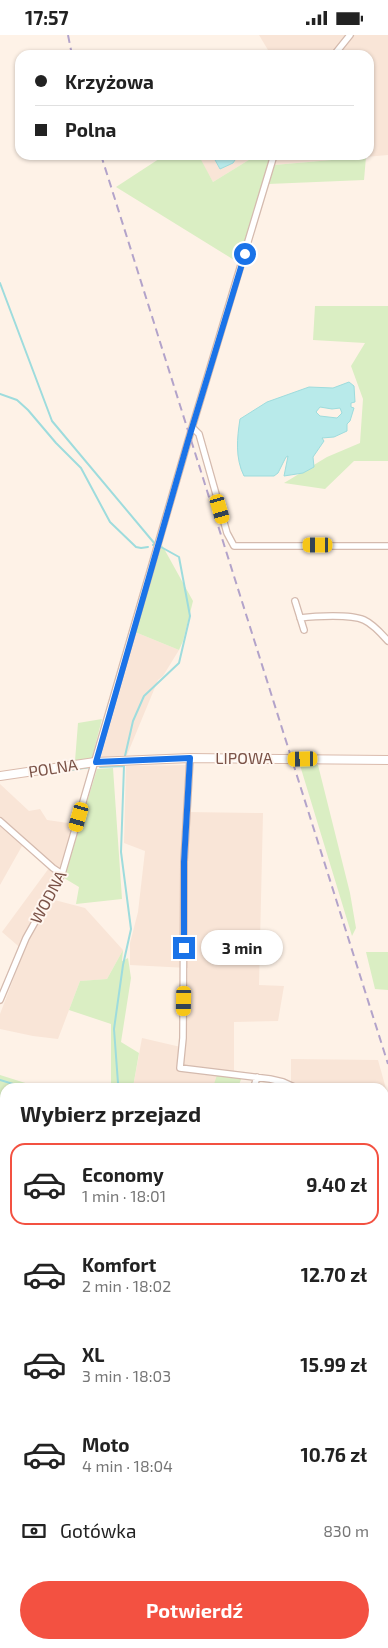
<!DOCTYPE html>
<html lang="pl">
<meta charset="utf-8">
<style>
body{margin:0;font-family:"Exo 2",sans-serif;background:#f2f2f2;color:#222;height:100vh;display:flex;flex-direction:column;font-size:19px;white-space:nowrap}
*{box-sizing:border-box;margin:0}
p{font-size:16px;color:#767676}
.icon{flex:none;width:28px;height:28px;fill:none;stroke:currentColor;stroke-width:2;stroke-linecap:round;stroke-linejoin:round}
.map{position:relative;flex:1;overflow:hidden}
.panel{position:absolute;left:0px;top:1048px;width:389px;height:566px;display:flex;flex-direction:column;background:#fff;border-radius:15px 15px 0 0;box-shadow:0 1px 4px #0004}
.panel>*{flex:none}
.banner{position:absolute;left:15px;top:15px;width:359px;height:110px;border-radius:15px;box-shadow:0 1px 4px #0004;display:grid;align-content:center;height:110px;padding:0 20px;background:#fff}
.end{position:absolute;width:22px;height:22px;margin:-11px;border:6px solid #1a73e8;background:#fff;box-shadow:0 0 0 2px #fff}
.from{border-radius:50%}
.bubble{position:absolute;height:35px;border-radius:18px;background:#fff;box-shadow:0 1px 4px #0004;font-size:16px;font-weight:700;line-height:35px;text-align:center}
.car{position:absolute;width:15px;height:30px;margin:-15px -8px;border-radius:6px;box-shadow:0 0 4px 1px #0007;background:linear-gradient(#f5c518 24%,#345 0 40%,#f5c518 0 76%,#345 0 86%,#f5c518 0)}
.banner b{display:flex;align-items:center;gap:18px;height:48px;font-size:19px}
.banner b+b{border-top:1px solid #e0e0e0}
.banner i{width:12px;height:12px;background:#222}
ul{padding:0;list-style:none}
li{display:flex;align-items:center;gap:15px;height:82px;margin:0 10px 8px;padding:0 10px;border:2px solid transparent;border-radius:15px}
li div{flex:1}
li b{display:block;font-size:19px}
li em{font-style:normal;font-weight:700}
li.on{border-color:#f35141}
li>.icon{width:45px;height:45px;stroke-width:1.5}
h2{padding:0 20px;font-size:22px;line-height:60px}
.pay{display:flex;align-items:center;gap:12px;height:55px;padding:0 20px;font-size:19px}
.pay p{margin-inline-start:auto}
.action{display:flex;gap:10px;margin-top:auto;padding:10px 20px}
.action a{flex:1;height:58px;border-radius:30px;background:#f35141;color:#fff;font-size:20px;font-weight:700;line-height:58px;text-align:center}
.status{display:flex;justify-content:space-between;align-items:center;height:35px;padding:0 25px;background:#fff;direction:ltr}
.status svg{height:14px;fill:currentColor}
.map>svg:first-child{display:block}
</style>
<div class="status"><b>17:57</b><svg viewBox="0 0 49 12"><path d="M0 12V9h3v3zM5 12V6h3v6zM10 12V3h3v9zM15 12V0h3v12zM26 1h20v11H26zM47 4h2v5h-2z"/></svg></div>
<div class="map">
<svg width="388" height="1613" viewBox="0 0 388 1613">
<rect width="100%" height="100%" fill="#fef2e7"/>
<path fill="#f9e5d7" d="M259,0H388V120L274,130L273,120H369V20H271Z
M200,120H257L213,147L198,121Z
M135,597L179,615L163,641L158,645L127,720L102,723L100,718Z
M188,730L186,777L263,778L259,950L284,951L278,986L234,987V1052H133L142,1003L185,1013L188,933L130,930V908L138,877L145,816L124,808L126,731Z
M0,749L29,776L40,774L47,785L75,789L59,842L47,863L85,873L123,915L107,944L80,946L58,1004L33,1001L0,994V979L24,916L2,897L49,833L22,811L0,850Z
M291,1024L378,1025L388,1061V1081H384V1052H291Z
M5,1090V1255L0,1251V1217L4,1211L0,1208V1092Z"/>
<path fill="#daeec3" d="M165,120H200L199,121L213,147L257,120H272L239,228L116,152Z
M366,122L364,145L268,149L274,130Z
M315,271H388V426H354L325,454L284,448L327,422L360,408L363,364L351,331L365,308L313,305Z
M162,510L193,566L183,606L179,615L135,597Z
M102,684L92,723L75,726L78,688Z
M299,727L318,730L350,858L356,893L352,901Z
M113,733L122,864L76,869L79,852L64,843L97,734Z
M123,915L122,926L128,923L131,943L121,1007L139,1018L133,1052H117L111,1050V989L69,975L80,946L107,944Z
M366,917H388V955L375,954Z
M0,1040L38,1052H5V1064H3L0,1062Z
M217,1040L242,1042L238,1052H213Z
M384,1081H388V1496L384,1491Z"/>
<path fill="#b8eaea" stroke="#9edcdd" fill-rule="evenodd" d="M220,120H236L237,122L233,128L220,134L214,123Z
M349,347L354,351L355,367L351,368V372L354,373L350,386L347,389V396L334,402L322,403L324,406L313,422L314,432L303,438L284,441L288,421L286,422L278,438L274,441H244C235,423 237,403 240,384L267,367L309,352L333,353ZM320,372L332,374L340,373L342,378L337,383L320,381L316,377Z"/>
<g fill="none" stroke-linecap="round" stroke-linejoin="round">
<path stroke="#9edcdd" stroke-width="2" d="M0,248L52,386L155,509L153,510
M0,359L17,365L28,375L56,408L81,433L110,487L136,512L141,513L148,512
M125,721L133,686L144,661L179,628L190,581L179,522L161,512
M100,732L124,731L121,817L131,894L123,930L114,994L118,1048L120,1052
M42,739L91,732
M0,1045L23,1052
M384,1225L388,1219
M384,1351L388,1356
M0,1470L5,1474
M101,1613L104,1609"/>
<g stroke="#d4baae" stroke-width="8">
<path id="street" d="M334,20L350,0
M193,393L199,399L227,498L234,511H388
M295,566L304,595
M300,583C315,581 351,579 364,585C373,589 381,598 388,606
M190,723L184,827L183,1003L180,1033L270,1044L283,1047L294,1052
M0,786L53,833L62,839
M0,965L26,903L62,839L188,406L274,120
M254,1052L257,1042"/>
</g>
<g stroke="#dabbad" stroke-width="10">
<path id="secondary" d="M0,741L95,727L190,723L388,725
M0,1152L5,1156
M384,1493L388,1499"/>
</g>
<use href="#street" stroke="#fff" stroke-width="5.5"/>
<use href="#secondary" stroke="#fff" stroke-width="8"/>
<path stroke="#b3a3ca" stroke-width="2" stroke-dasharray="8 5" stroke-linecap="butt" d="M68,0L72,20
M101,120L388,1029"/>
</g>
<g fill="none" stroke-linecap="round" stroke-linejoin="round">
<path stroke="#1a73e8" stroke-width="6" d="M184,913V827L190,723L96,727L188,406L245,219"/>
</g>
<g text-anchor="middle" stroke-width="4" stroke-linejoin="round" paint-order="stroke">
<g font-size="16" fill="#7b5348" stroke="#fff6ef">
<text x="244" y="729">LIPOWA</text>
<text transform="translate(53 733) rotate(-9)" y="6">POLNA</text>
<text transform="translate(48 862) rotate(-62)" y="6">WODNA</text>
</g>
</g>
</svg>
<i class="end from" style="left:245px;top:219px"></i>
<i class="end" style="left:184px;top:913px"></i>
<div class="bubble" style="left:201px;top:895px;width:82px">3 min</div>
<i class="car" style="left:220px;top:474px;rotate:164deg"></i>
<i class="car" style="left:318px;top:510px;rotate:270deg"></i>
<i class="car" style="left:303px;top:724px;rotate:269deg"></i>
<i class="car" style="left:79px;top:782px;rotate:196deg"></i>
<i class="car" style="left:184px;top:966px;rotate:181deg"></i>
<div class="banner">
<b><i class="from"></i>Krzyżowa</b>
<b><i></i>Polna</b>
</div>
<section class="panel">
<h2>Wybierz przejazd</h2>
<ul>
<li class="on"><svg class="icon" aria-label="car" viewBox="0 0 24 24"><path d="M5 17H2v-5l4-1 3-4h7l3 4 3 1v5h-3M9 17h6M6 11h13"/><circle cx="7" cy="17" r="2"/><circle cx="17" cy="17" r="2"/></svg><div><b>Economy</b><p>1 min · 18:01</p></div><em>9.40 zł</em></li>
<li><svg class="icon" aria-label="car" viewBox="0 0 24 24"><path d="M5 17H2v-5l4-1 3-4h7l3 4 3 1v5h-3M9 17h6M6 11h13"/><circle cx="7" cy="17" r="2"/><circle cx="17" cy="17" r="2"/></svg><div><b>Komfort</b><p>2 min · 18:02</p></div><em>12.70 zł</em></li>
<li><svg class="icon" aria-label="car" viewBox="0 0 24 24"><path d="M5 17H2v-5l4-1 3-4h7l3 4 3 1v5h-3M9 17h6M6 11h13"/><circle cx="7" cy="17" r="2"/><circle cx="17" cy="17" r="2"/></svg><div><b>XL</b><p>3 min · 18:03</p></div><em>15.99 zł</em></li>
<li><svg class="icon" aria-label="car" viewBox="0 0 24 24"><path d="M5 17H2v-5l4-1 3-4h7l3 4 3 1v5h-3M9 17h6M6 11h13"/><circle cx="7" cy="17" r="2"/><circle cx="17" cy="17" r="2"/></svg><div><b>Moto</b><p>4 min · 18:04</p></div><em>10.76 zł</em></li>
</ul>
<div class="pay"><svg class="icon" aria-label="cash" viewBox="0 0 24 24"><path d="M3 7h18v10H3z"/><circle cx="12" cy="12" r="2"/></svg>Gotówka<p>830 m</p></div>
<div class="action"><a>Potwierdź</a></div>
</section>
</div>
